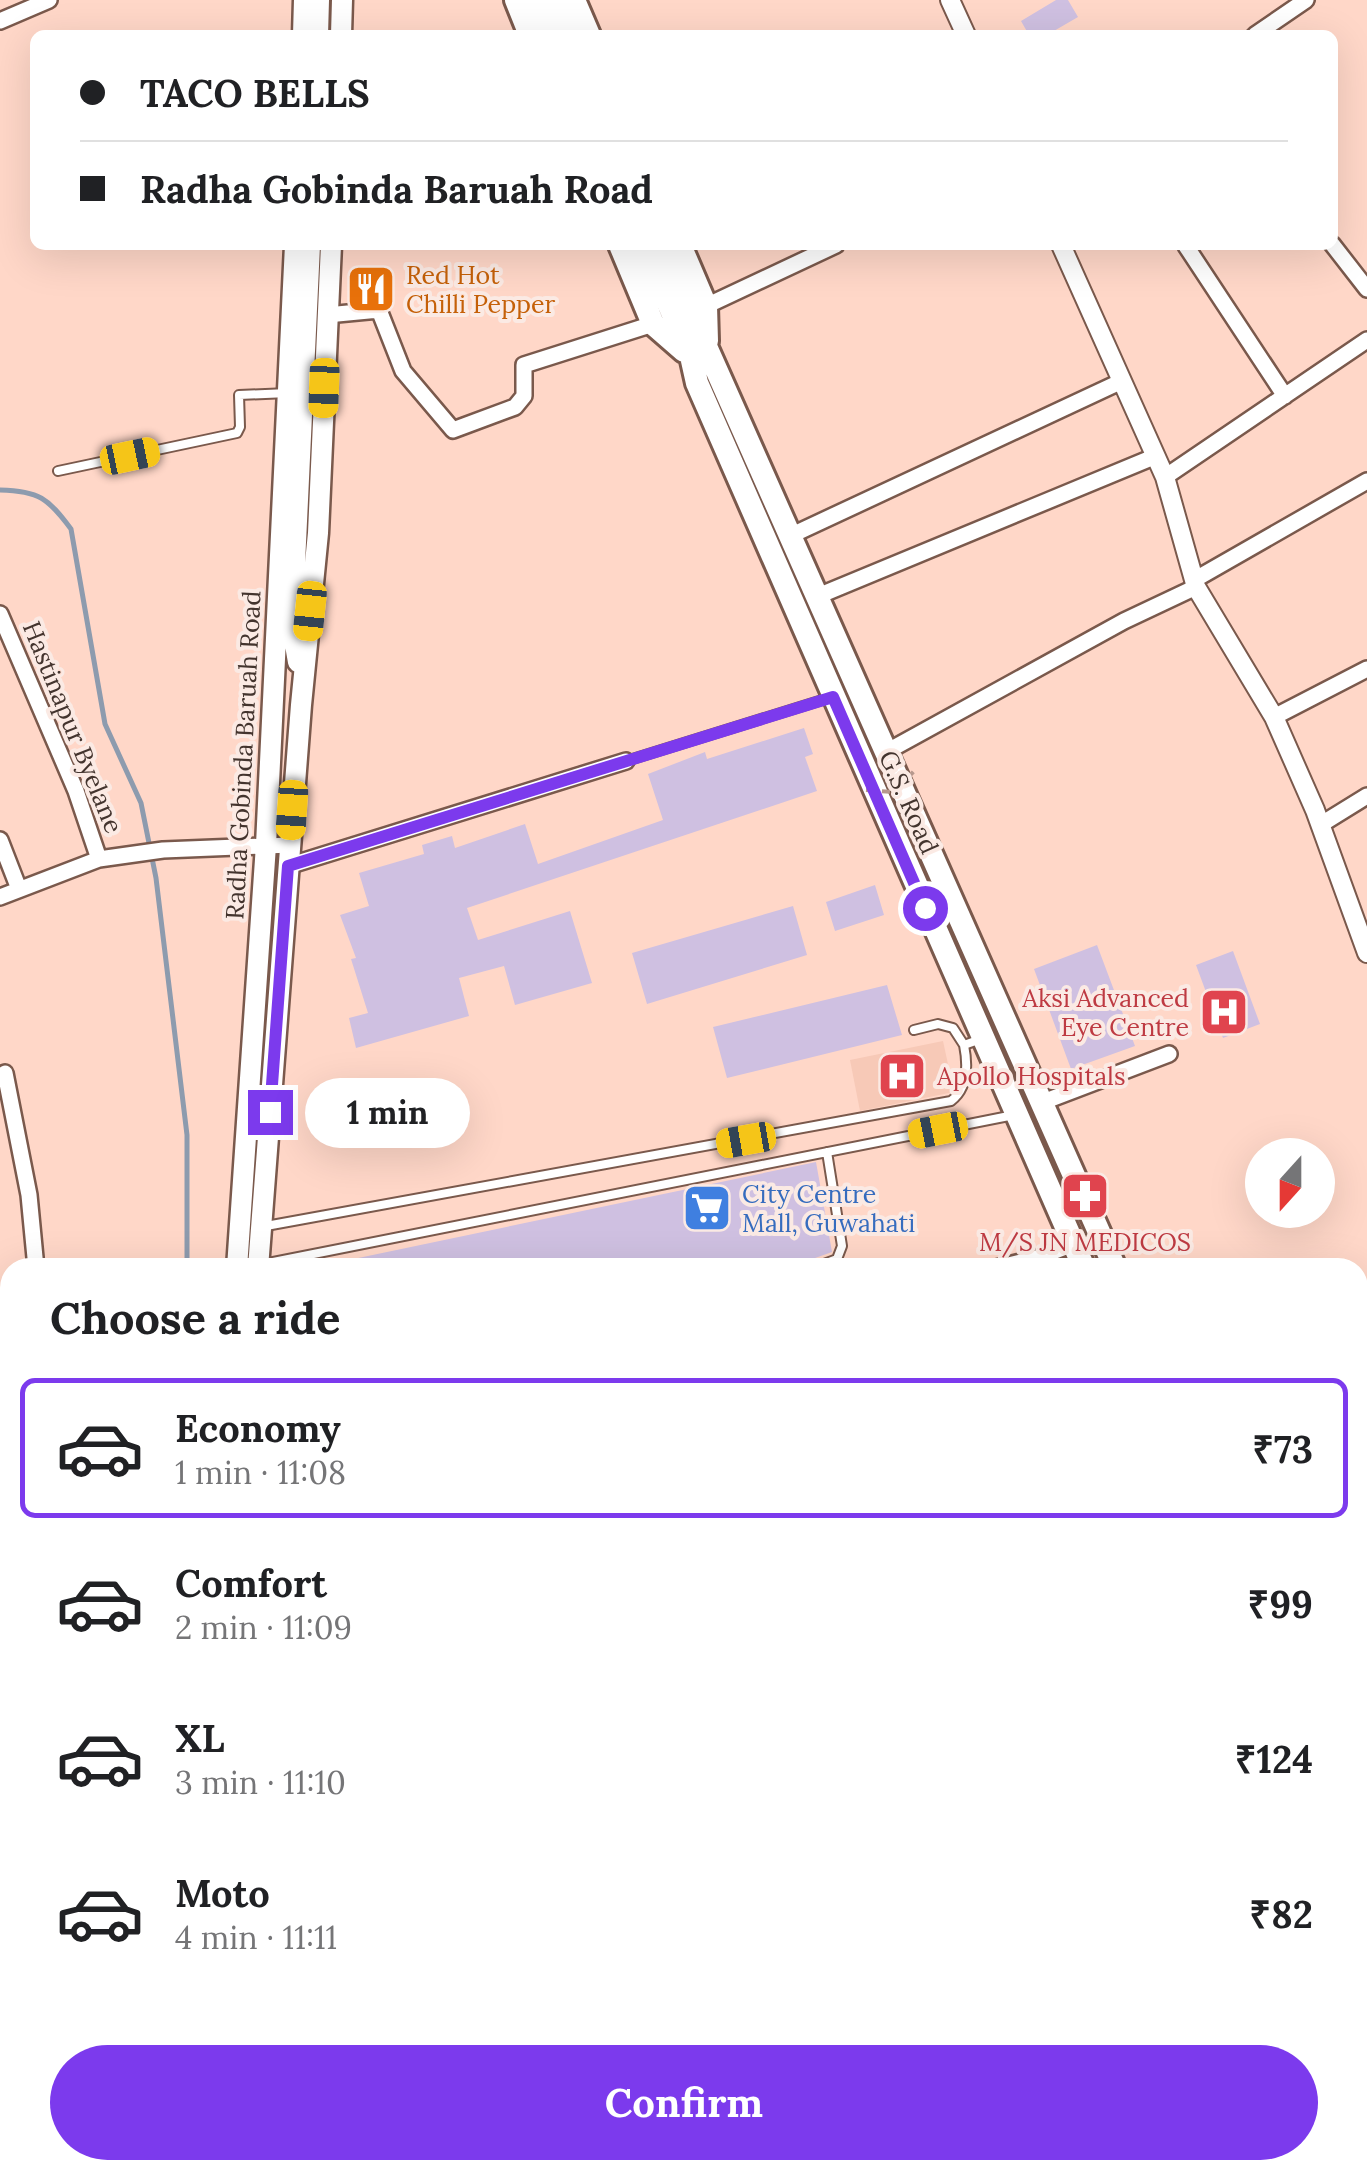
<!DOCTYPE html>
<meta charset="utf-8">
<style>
body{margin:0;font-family:Lora,serif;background:#f6f6f6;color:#202124;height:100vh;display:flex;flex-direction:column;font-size:38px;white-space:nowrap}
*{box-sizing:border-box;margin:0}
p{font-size:32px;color:#757577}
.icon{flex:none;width:55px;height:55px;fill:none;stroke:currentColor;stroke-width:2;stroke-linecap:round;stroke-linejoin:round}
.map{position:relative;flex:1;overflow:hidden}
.details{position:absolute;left:0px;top:1258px;width:1368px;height:922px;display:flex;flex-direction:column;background:#fff;border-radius:30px 30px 0 0;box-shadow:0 10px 40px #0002}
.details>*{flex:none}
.banner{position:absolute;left:30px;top:30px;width:1308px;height:220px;border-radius:15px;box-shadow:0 10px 40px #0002;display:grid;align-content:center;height:220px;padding:0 50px;background:#fff}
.needle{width:65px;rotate:201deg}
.buttons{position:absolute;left:1245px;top:1138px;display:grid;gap:20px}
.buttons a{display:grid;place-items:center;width:90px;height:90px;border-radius:50%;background:#fff;box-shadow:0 10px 40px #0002;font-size:50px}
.end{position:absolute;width:45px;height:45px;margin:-22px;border:12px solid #7c3aed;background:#fff;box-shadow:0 0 0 5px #fff}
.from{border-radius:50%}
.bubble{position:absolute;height:70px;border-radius:35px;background:#fff;box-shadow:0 10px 40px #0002;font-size:32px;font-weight:800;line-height:70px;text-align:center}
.car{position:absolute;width:30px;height:60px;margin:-30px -15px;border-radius:12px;box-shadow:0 0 8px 2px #0007;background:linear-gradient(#f5c518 24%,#345 0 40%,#f5c518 0 76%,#345 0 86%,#f5c518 0)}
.banner b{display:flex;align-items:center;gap:35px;height:95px;font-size:38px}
.banner b+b{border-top:2px solid #e0e0e0}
.banner i{width:25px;height:25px;background:#202124}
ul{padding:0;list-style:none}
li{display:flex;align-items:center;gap:30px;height:140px;margin:0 20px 15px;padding:0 30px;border:5px solid transparent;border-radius:15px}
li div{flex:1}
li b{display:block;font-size:38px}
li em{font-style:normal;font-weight:800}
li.on{border-color:#7c3aed}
li>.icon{width:90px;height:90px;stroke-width:1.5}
h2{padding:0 50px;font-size:45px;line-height:120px}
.action{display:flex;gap:20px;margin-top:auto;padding:20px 50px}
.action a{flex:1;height:115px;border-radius:60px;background:#7c3aed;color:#fff;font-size:40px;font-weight:800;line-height:115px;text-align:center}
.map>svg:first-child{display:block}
</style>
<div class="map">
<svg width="1367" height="2178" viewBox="0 0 1367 2178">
<rect width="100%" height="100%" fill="#ffd7c8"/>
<path fill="#f7c9b7" d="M943,1041L954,1092L860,1111L850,1060Z"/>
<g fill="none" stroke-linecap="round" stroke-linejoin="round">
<path stroke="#8d9bae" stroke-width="5" d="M0,490C39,491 48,498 71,529L105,724L141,803L156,878L187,1135V1268
M135,2178L136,2170"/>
</g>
<path fill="#cfc0e1" d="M1056,0H1068L1078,17L1047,35H1029L1021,21Z
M804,728L813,754L805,757L817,791L467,908L478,940L570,911L592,983L515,1005L504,966L459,978L469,1016L356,1048L349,1018L368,1013L351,959L356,958L340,915L369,906L359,873L424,854L422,845L452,836L455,848L525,824L538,864L663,820L648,774L705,752L707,759Z
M875,885L884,915L835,931L826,902Z
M793,906L807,955L647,1004L632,953Z
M1097,945L1135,1046L1071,1069L1034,969Z
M1233,951L1260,1024L1223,1038L1196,965Z
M887,985L902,1035L727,1078L713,1027Z
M816,1162L832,1252L787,1268H345L344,1261Z"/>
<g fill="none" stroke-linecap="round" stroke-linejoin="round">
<g stroke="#7a594c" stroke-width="12">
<path id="service" d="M58,471L237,433L240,427L239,395L288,393
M626,761L832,697
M914,1030L938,1024L953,1028L964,1045
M266,1226L951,1101C968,1088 968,1065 964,1045L981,1039
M263,1264L1014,1115
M813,1268L837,1259L842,1246L827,1152"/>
</g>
<g stroke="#7a594c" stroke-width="20">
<path id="minor" d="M0,21L49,0
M1255,35L1306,0
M1332,244L1367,289
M1186,246L1285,396
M706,306L836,245
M327,315L379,310L403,371L453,430L515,407L524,396V365L653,324
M1165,477L1367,340
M792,535L1122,381
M1194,580L1367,481
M818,596L1156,456
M0,614L76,791L99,859
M1274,717L1367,669
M886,752L1124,621L1196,587
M1320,825L1367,796
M0,840L19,889
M288,866L626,761
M0,897L99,859L163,850L290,845
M5,1073L29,1195L36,1268
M1043,1102L1169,1054
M996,1268L1037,1258L1073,1244
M0,1396L10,1392
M0,1502L10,1498
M0,1572L10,1567
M1358,1721L1367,1714
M0,1882L10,1893
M0,2119L10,2130
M1358,2140L1367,2135
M46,2170L53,2178
M623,2178L634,2170
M926,2178L938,2170
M1293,2178L1306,2170"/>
</g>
<g stroke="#7a594c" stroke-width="22">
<path id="tertiary" d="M950,0L966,35
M1061,245L1165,477L1196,587L1274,717L1315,810L1367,953"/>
</g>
<g stroke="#7a594c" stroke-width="25">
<path id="secondary" d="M303,35L304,0
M318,35L319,0
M341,35L342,0
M298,662L292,627L310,245
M237,1268L266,845L295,245
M258,1268L301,705L318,533L331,245
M177,2178L178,2170
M199,2178L200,2170"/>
</g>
<g stroke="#7a594c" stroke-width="28">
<path id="primary" d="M516,0L530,35
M537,0L552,35
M556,0L571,35
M574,0L589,35
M620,245L653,324L684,351
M643,245L691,356L697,383L1084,1268
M661,245L1115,1268
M680,245L706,306L707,341
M1358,1823L1367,1844
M1358,1868L1367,1890"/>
</g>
<use href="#service" stroke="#fff" stroke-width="8"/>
<use href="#minor" stroke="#fff" stroke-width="15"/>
<use href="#tertiary" stroke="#fff" stroke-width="18"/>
<use href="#secondary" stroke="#fff" stroke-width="20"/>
<use href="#primary" stroke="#fff" stroke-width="22"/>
<path stroke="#b7988d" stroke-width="4" stroke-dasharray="8 8" stroke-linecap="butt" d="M866,790L894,792L917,768"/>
</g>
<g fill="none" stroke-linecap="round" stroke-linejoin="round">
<path stroke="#7c3aed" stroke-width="12" d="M270,1112L288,866L833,697L925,908"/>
</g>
<defs>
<g id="restaurant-square" transform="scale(2.5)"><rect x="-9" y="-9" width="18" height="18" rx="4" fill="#e8710a" stroke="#fbeae4"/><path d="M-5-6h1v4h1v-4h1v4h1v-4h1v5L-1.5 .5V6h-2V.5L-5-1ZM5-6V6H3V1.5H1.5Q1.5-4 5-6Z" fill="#fff"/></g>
<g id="hospital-square" transform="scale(2.5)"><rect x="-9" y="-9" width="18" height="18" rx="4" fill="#e0444e" stroke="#fbeae4"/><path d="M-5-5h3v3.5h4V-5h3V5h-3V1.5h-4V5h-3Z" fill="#fff"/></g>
<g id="pharmacy-square" transform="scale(2.5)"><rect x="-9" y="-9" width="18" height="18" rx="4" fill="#e0444e" stroke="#fbeae4"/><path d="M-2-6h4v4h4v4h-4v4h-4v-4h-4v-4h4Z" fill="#fff"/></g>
<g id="supermarket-square" transform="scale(2.5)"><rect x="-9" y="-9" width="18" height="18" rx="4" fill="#3f7fe0" stroke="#fbeae4"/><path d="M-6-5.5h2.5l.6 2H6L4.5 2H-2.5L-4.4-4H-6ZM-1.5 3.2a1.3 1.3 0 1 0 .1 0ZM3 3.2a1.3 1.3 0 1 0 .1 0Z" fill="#fff"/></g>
</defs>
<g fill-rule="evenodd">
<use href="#restaurant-square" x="371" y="289"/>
<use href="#hospital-square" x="1224" y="1012"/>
<use href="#hospital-square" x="902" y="1076"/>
<use href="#pharmacy-square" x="1085" y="1196"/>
<use href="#supermarket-square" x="707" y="1208"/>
</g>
<g text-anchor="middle" stroke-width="8" stroke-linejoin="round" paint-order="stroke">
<g font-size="25" fill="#c56008" stroke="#fbeae4" text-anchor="start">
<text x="406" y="284">Red Hot<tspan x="406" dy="29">Chilli Pepper</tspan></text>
</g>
<g font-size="25" fill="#43342e" stroke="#fbeae4">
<text transform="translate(73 727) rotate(68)" y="9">Hastinapur Byelane</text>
<text transform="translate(243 755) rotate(-87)" y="9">Radha Gobinda Baruah Road</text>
<text transform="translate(909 802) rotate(66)" y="9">G.S. Road</text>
</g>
<g font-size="25" fill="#be3a42" stroke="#fbeae4" text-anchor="end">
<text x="1189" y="1007">Aksi Advanced<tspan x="1189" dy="29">Eye Centre</tspan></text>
<text x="937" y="1085" text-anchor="start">Apollo Hospitals</text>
<text x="1085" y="1251" text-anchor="middle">M/S JN MEDICOS</text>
</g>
<g font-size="25" fill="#366cbe" stroke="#fbeae4" text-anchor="start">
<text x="742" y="1203">City Centre<tspan x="742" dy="29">Mall, Guwahati</tspan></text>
</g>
</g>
</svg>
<div class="buttons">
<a><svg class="needle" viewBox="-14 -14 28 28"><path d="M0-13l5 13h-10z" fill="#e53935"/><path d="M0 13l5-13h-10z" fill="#757577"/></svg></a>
</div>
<i class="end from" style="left:925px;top:908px"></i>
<i class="end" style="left:270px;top:1112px"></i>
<div class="bubble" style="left:305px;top:1078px;width:165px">1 min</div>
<i class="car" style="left:324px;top:388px;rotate:182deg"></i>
<i class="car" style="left:130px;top:456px;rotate:78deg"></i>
<i class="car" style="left:310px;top:611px;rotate:186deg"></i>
<i class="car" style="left:292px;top:810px;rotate:184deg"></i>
<i class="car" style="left:938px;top:1130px;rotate:259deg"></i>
<i class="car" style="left:746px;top:1140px;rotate:260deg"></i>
<div class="banner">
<b><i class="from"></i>TACO BELLS</b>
<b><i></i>Radha Gobinda Baruah Road</b>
</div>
<section class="details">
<h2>Choose a ride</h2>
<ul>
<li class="on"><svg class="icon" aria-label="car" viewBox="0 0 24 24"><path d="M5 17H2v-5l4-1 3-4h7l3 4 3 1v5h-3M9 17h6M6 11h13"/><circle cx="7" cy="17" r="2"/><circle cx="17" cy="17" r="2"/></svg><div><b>Economy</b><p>1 min · 11:08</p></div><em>₹73</em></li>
<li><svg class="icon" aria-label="car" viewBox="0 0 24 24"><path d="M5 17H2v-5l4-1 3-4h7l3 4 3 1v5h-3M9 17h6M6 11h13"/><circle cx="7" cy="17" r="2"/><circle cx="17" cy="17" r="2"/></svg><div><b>Comfort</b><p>2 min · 11:09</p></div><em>₹99</em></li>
<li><svg class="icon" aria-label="car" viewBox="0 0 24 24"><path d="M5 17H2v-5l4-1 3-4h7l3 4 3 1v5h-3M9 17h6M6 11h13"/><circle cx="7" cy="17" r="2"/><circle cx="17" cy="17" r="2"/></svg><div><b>XL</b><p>3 min · 11:10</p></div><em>₹124</em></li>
<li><svg class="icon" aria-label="car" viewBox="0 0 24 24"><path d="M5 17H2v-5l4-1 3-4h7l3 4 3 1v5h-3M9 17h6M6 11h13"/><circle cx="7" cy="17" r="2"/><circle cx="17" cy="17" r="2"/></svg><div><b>Moto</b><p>4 min · 11:11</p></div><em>₹82</em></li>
</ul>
<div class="action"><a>Confirm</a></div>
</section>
</div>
